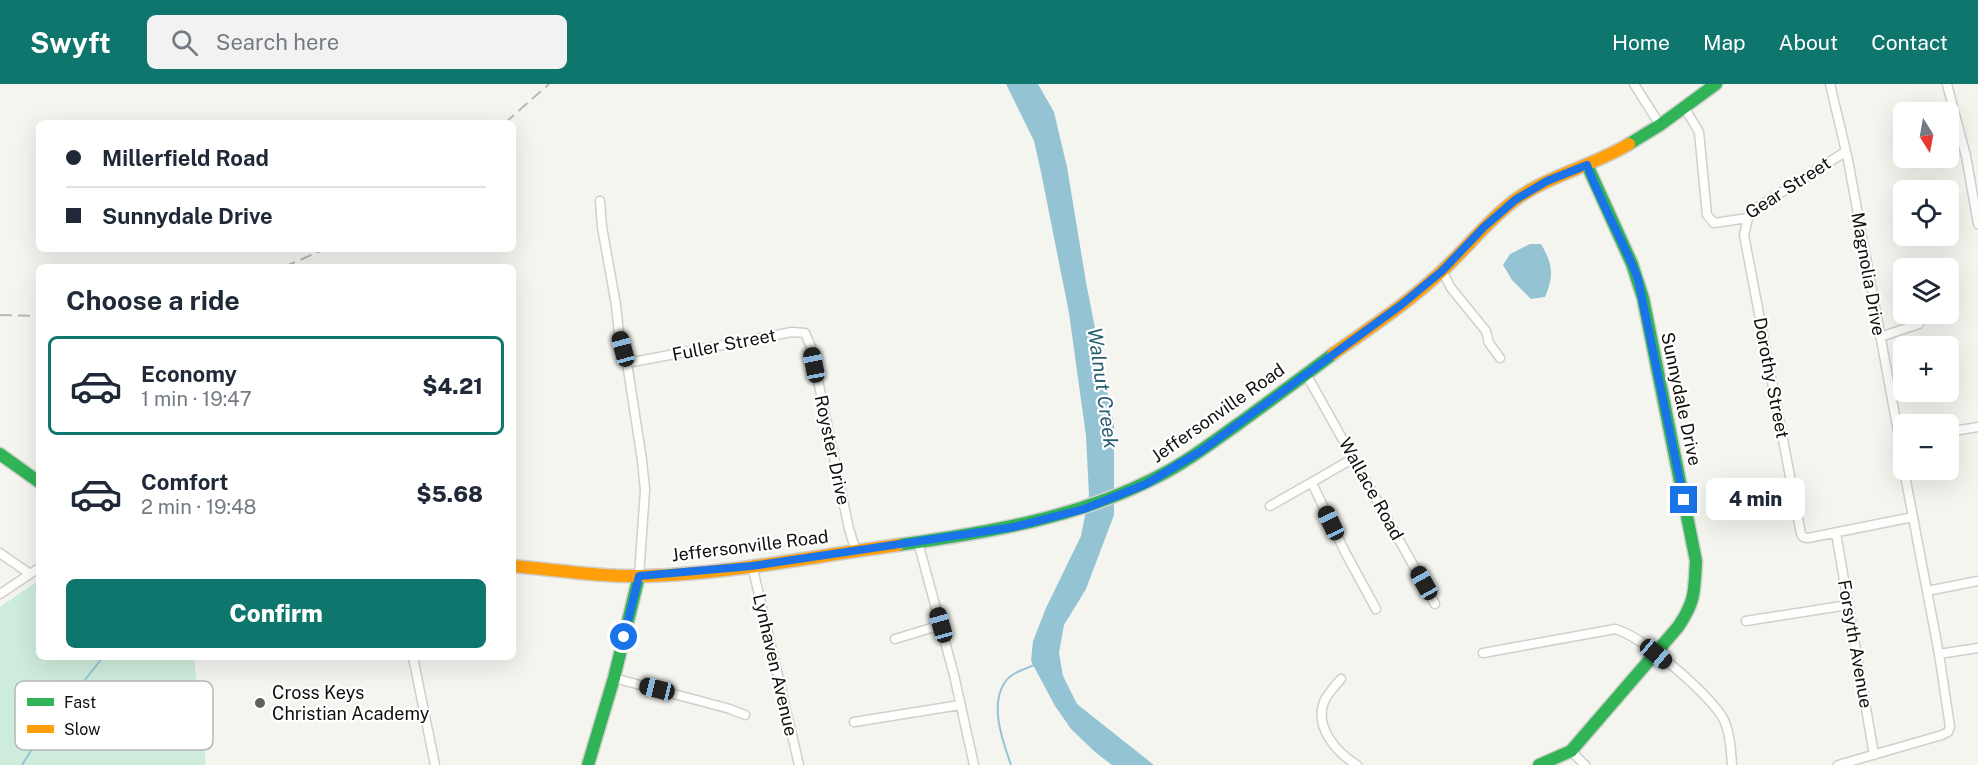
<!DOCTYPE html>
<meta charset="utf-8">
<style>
body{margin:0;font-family:"Public Sans",sans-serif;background:#f2f2f3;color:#1f2937;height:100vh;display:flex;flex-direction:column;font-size:22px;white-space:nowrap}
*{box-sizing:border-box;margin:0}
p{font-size:20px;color:#747a83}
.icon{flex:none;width:33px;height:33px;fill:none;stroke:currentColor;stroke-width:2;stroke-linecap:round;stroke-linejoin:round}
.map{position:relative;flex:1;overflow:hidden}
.drawer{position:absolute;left:36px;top:180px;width:480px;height:396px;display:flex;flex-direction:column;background:#fff;border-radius:9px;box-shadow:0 6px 24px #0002}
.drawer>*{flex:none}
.hud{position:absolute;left:36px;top:36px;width:480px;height:132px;border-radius:9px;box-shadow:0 6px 24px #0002;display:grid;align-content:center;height:132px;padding:0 30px;background:#fff}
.needle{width:39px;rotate:169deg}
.buttons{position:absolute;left:1893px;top:18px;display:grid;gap:12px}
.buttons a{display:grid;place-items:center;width:66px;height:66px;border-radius:9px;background:#fff;box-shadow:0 6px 24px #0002;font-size:30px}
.end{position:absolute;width:27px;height:27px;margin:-14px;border:8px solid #1a73e8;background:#fff;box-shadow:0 0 0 3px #fff}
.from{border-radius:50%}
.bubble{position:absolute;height:42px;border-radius:9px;background:#fff;box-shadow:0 6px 24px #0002;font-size:20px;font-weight:800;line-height:42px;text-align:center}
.car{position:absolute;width:18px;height:36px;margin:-18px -9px;border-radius:8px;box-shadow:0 0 4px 2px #0007;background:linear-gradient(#222 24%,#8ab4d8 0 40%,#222 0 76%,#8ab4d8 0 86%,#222 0)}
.hud b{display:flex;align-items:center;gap:21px;height:57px;font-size:22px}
.hud b+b{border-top:2px solid #e0e1e3}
.hud i{width:15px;height:15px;background:#1f2937}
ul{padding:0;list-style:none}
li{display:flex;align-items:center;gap:18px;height:99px;margin:0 12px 9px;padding:0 18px;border:3px solid transparent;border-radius:9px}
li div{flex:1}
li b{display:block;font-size:22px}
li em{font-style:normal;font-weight:800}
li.active{border-color:#0f766e}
li>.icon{width:54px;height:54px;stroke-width:1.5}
h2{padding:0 30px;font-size:27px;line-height:72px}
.button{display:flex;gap:12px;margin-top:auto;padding:12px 30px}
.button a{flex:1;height:69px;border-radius:9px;background:#0f766e;color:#fff;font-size:24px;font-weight:800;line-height:69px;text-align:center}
header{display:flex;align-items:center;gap:36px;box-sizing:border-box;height:84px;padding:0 30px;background:#0f766e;color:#fff}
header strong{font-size:28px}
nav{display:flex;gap:33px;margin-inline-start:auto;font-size:21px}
.search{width:420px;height:54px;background:#f2f2f3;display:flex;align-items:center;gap:15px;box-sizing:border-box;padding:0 21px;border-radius:9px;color:#747a83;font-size:22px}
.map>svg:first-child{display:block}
</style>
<header>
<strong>Swyft</strong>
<div class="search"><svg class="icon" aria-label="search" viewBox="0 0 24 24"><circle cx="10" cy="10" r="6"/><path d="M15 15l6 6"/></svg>Search here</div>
<nav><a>Home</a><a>Map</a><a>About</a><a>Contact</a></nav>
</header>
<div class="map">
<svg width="1978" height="681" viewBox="0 0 1978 681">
<rect width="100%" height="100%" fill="#f5f5f0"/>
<path fill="#ceecdc" d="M39,496V573H194L206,681H0V523Z"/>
<path fill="#94c4d4" d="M1006,0H1038L1054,28L1067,83L1086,198L1114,341V431L1086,505L1064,541L1059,569L1063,592L1077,620L1154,681H1112L1095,668L1071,645L1055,622L1031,577L1033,557L1046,524L1081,452L1089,411L1086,352L1069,229L1041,88L1034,57Z
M1530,160H1541C1553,180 1554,192 1545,213L1531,215L1512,196L1503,181L1510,170Z"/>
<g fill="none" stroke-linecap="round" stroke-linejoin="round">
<path stroke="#94c4d4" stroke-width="2" d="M22,681L37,657L103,573
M1011,681C1003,658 989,621 1005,598C1011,589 1025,585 1034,581"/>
<g stroke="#d0cfcc" stroke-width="11">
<path id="street" d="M1634,0L1660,41
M1830,0L1848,76L1904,380
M1947,0L1966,72L1978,140
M1684,23L1699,48L1707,131L1714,139L1748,134L1755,125L1845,68
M600,117L602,143L616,221L619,250L627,279L642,376L645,406L639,492
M1748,134L1744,151L1801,450L1803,453L1808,454L1913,433
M1442,187L1451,204L1486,247L1489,259L1500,274
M1880,253L1919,240
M627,279L792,248L805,249L811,263L849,445L856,467
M1306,290L1435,520
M1948,348L1978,343
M1312,399L1345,468L1376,525
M1270,422L1354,374
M1836,449L1874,671
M918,458L954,591L974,681
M0,469L30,490
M752,481L799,681
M1927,507L1978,497
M0,510L39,484
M1746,537L1848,521
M895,555L941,541
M1483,569L1615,545C1641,551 1712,612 1724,636C1730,650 1731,666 1732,681
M1939,570L1978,564
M413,573L435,681
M614,594L730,625L745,631
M1341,595C1335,602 1327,610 1324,618C1314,643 1337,669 1357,681
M854,638L960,621
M1571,667L1585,681
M1838,681L1942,651L1948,648L1950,643L1939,570L1904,386"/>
</g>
<g stroke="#d0cfcc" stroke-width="15">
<path id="fast" d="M1629,60L1660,41L1716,0
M0,370L39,398
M898,461C986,449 1077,434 1157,393C1187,378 1214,357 1241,338C1272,315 1303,293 1333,270
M588,681L614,594L639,492
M1539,681L1571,667L1678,543C1696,516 1694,508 1696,477L1643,214L1632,180L1587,81"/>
</g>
<g stroke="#d0cfcc" stroke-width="15">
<path id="slow" d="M1333,270C1370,244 1409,218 1442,187C1467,164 1487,137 1515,116C1549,91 1593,82 1629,60
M513,482C557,486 601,493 645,492C729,490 814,472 898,461"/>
</g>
<use href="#street" stroke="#fefefd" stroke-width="8"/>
<use href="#fast" stroke="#30b455" stroke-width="12"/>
<use href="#slow" stroke="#ff9f0a" stroke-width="12"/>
<path stroke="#b9b9b7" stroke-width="2" stroke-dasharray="12 6" stroke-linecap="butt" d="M505,39L549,0
M284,183L325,165
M0,231L39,232"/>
</g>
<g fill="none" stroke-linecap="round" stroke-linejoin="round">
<path stroke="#1a73e8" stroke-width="8" d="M624,553L639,492L752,482L1014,443L1084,425L1146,400L1201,367L1401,221L1442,187L1484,143L1515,116L1547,97L1587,81C1601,120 1623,156 1638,195L1684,416"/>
</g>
<circle fill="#61605d" stroke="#fff" stroke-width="2" cx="260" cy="619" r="6"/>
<g text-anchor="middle" stroke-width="4.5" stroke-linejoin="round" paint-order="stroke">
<g font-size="18" fill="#11100e" stroke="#fff">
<text transform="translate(1788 104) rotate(-33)" y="6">Gear Street</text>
<text transform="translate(1868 190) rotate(80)" y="6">Magnolia Drive</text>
<text transform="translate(724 261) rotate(-11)" y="6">Fuller Street</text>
<text transform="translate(1771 294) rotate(79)" y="6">Dorothy Street</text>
<text transform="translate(1681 315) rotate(78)" y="6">Sunnydale Drive</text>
<text transform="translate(1218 329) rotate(-35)" y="6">Jeffersonville Road</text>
<text transform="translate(832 366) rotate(78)" y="6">Royster Drive</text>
<text transform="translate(1371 405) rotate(61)" y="6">Wallace Road</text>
<text transform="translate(750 462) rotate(-7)" y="6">Jeffersonville Road</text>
<text transform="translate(1855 560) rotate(80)" y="6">Forsyth Avenue</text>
<text transform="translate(775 581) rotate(77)" y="6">Lynhaven Avenue</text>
</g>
<g font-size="18" fill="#11100e" stroke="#fff" text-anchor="start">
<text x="272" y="615">Cross Keys<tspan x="272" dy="21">Christian Academy</tspan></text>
</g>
<g font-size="20" font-style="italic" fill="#285e71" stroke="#fff">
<text transform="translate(1103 304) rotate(82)" y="7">Walnut Creek</text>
</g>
</g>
<rect x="15" y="597" width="198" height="69" rx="9" fill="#fff" stroke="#b8b7b7" stroke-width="1.5"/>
<rect x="27" y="614" width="27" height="8" fill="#30b455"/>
<rect x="27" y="641" width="27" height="8" fill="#ff9f0a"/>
<g font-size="16" fill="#11100e">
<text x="64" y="624">Fast</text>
<text x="64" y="651">Slow</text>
</g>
</svg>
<div class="buttons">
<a><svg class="needle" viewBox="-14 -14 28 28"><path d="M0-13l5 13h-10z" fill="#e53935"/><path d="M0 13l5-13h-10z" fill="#747a83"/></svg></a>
<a><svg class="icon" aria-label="locate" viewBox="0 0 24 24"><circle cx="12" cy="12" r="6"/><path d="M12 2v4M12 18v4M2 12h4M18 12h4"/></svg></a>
<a><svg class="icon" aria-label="layers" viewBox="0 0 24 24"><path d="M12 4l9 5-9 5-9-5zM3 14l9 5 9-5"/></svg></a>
<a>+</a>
<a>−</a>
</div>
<i class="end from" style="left:624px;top:553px"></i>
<i class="end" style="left:1684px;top:416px"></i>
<div class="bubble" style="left:1706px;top:394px;width:99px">4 min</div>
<i class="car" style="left:623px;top:265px;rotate:345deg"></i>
<i class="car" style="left:814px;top:281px;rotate:349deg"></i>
<i class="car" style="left:1331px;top:439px;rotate:335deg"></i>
<i class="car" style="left:1424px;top:499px;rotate:331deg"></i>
<i class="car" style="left:941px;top:541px;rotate:344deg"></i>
<i class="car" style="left:1656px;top:570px;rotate:130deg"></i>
<i class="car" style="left:657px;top:605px;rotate:284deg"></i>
<div class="hud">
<b><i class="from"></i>Millerfield Road</b>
<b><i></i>Sunnydale Drive</b>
</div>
<section class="drawer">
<h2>Choose a ride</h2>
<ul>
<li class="active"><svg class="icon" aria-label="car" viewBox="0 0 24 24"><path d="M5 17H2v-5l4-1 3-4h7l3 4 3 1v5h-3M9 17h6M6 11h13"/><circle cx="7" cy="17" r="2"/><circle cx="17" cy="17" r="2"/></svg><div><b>Economy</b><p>1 min · 19:47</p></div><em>$4.21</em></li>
<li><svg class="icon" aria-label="car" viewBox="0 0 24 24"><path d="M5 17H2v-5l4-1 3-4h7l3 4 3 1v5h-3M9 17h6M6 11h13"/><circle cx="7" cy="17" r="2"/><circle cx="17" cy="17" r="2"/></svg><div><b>Comfort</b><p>2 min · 19:48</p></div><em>$5.68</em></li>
</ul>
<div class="button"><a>Confirm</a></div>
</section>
</div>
